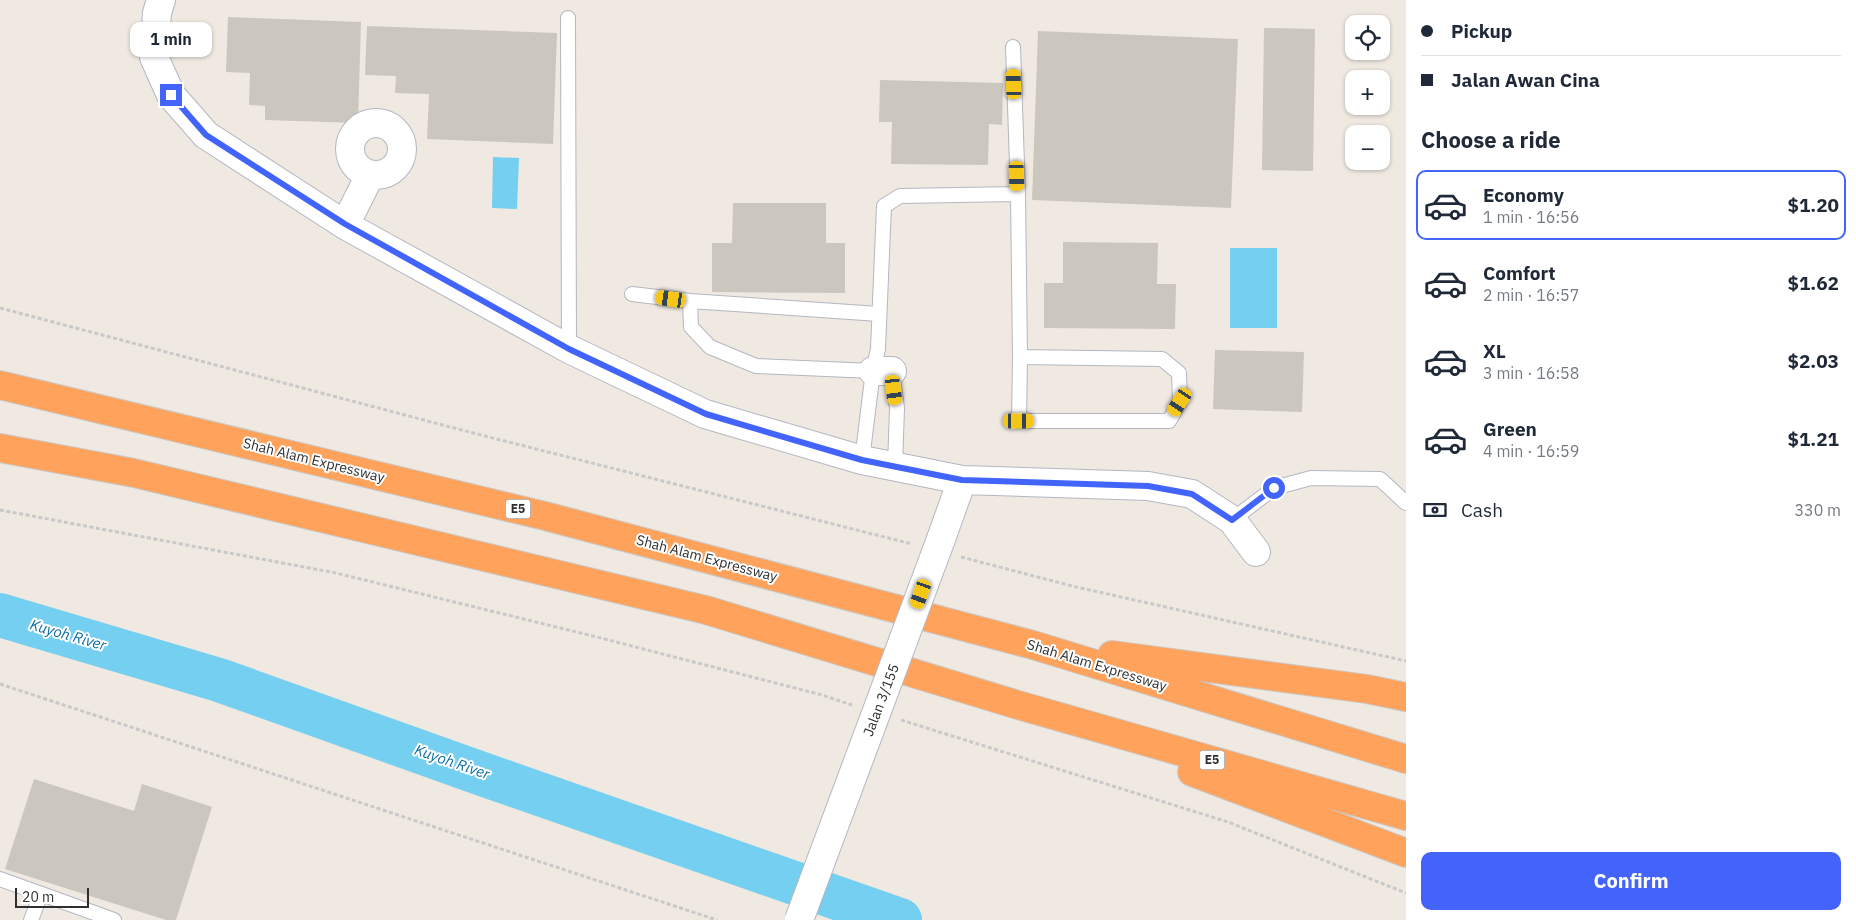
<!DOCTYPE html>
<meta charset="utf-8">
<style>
body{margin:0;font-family:"IBM Plex Sans",sans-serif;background:#f2f2f3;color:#1f2937;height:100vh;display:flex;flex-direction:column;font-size:19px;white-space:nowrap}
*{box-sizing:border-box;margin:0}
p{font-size:16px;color:#747a83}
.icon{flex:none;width:28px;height:28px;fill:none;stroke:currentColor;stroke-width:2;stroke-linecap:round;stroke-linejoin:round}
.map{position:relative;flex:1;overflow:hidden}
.sheet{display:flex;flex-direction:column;background:#fff;width:450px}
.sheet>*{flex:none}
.top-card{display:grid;align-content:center;height:110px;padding:0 15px;background:#fff}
.controls{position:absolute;left:1345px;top:15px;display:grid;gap:10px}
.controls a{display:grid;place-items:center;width:45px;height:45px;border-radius:10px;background:#fff;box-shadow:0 1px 4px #0004;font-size:25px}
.scale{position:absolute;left:15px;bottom:12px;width:74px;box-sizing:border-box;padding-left:5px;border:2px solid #2e2e2e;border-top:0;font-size:14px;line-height:18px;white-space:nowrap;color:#2e2e2e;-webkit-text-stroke:4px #fff;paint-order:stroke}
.end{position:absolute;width:22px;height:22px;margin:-11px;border:6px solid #4264fb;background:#fff;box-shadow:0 0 0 2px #fff}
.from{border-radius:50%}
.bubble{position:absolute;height:35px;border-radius:10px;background:#fff;box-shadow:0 1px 4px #0004;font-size:16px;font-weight:700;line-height:35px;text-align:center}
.car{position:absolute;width:15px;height:30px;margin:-15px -8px;border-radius:6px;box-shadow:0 0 4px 1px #0007;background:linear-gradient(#f5c518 24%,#345 0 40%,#f5c518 0 76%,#345 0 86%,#f5c518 0)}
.top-card b{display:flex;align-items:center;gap:18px;height:48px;font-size:19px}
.top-card b+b{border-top:1px solid #e0e1e3}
.top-card i{width:12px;height:12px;background:#1f2937}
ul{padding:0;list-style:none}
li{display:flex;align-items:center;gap:15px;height:70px;margin:0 10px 8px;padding:0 5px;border:2px solid transparent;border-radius:10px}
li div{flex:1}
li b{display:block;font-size:19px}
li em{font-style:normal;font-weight:700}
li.on{border-color:#4264fb}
li>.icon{width:45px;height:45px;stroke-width:1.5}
h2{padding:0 15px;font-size:22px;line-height:60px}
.pay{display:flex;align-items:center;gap:12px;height:55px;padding:0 15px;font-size:19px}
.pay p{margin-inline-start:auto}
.action{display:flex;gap:10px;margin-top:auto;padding:10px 15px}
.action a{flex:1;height:58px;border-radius:10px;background:#4264fb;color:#fff;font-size:20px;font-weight:700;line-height:58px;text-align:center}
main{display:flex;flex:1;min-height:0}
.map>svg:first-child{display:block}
</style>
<main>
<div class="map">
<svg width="1406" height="920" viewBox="0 0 1406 920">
<rect width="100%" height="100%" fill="#efe9e1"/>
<path fill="#75cff0" d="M493,157L519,158L517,209L492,208Z
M1230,248H1277V328H1230Z"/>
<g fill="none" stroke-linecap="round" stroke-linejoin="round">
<path stroke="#75cff0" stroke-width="44" d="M0,615L219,680L485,775L900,920"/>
</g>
<path fill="#cbc7bf" d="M228,17L361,22L358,123L265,120V106L249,105L250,73L226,72Z
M367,26L557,33L553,144L427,139L429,94L395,93L396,76L365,75Z
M1264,28L1315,29L1313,171L1262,170Z
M1038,31L1238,39L1231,208L1032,200Z
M880,80L1003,83L1002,125L989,124L988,165L891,164L892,122H879Z
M733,203H826V243H845V293L712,292V243H732Z
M1063,242L1158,243L1157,284H1176L1175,329L1044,328V283H1063Z
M1215,350L1304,352L1302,412L1213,409Z
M34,779L134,811L142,784L212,807L176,920H166L5,869Z"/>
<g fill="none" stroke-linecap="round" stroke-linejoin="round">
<g stroke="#b4b7c1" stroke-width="16">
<path id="lane" d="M568,18L569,349
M1013,47L1018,194
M632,294L690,301L879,314
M690,301L691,327L710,347L756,366L873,371
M889,366L892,371L897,408L895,466
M862,460L873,371L878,349L884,206L900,196L1018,194L1020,357L1019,421H1169L1180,402L1179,373L1162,359L1020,357
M1232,520L1274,488L1311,478L1380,479L1406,503
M0,879L114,920
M31,920L41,894"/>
</g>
<g stroke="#b4b7c1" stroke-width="30">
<path id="street" d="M161,0L157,13L154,57L171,95L206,135L345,225L569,349L705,414L862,460L962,480L1148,486L1192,494L1232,520L1256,552
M350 149a26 26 0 1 1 52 0a26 26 0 1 1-52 0Z
M345,225L370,175
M873,371H892
M941,539L962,480"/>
</g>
<g stroke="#c9c9c9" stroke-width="30">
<path id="highway" d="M0,385L545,516L1033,645L1406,759
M0,448L134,473L706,610L1018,705L1406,816
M1112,655L1367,689L1406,697
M1192,772L1406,853"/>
</g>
<path stroke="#c9c9c9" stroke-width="3" stroke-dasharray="4 2.5" stroke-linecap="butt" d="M0,308L473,433L912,544
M0,510L336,573L593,636L822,695L852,705
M961,557L1072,586L1406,661
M0,684L717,920
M901,720L1228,822L1406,893"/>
<use href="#lane" stroke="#fff" stroke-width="14"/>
<use href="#street" stroke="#fff" stroke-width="28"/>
<use href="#highway" stroke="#ffa35c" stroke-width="28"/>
<g stroke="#b4b7c1" stroke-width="30" stroke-linecap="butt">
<path id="street-bridge" d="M799,920L941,539"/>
</g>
<use href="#street-bridge" stroke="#fff" stroke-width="28"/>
</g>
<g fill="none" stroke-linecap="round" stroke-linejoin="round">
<path stroke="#4264fb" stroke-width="6" d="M171,95L206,135L345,224L569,349L706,414L862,460L962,480L1148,486L1192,494L1232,520L1274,488"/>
</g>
<g text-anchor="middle" stroke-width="4" stroke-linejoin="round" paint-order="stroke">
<g fill="#fff" stroke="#6d6d6d" stroke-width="1">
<rect x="505.5" y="499.5" width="25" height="19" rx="4"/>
<rect x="1199.5" y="750.5" width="25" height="19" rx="4"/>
</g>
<g font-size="12" font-weight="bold" fill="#2e2e2e">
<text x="518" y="513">E5</text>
<text x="1212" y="764">E5</text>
</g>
<g font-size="14" fill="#2e2e2e" stroke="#fff">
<text transform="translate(314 460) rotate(14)" y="5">Shah Alam Expressway</text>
<text transform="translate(707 558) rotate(15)" y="5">Shah Alam Expressway</text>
<text transform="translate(1097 665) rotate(17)" y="5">Shah Alam Expressway</text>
<text transform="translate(881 700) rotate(-69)" y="5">Jalan 3/155</text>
</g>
<g font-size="15" font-style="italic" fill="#0d6fa3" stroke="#fff">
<text transform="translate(68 635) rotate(16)" y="5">Kuyoh River</text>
<text transform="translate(452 762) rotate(19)" y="5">Kuyoh River</text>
</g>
</g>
</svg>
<div class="controls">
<a><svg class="icon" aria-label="locate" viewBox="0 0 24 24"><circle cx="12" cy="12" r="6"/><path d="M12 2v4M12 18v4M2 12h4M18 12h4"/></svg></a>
<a>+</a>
<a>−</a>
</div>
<div class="scale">20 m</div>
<i class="end from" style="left:1274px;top:488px"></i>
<i class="end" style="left:171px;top:95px"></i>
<div class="bubble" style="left:130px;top:22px;width:82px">1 min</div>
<i class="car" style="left:1014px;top:84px;rotate:358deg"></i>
<i class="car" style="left:1017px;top:176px;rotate:178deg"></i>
<i class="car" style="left:671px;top:299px;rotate:278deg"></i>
<i class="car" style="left:894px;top:390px;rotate:173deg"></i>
<i class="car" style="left:1180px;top:402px;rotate:213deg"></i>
<i class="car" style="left:1019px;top:421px;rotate:90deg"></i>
<i class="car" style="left:921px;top:594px;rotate:200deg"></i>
</div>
<section class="sheet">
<div class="top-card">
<b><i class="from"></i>Pickup</b>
<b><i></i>Jalan Awan Cina</b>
</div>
<h2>Choose a ride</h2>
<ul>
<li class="on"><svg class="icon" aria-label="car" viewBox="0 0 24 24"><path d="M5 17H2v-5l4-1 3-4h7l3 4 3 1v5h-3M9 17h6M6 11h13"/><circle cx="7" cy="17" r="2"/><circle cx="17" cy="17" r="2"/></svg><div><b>Economy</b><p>1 min · 16:56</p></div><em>$1.20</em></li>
<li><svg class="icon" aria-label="car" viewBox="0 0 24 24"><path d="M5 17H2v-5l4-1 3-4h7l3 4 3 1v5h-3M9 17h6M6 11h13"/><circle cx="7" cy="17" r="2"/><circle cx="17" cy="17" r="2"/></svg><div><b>Comfort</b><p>2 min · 16:57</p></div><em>$1.62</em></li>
<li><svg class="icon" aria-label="car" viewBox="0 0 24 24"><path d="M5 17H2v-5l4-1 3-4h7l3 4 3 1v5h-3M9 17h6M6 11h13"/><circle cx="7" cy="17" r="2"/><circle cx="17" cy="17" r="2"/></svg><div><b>XL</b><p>3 min · 16:58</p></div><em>$2.03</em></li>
<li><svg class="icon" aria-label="car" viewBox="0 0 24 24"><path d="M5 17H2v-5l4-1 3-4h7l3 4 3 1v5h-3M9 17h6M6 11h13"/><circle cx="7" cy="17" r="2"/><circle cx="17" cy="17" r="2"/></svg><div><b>Green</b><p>4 min · 16:59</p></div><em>$1.21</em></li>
</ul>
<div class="pay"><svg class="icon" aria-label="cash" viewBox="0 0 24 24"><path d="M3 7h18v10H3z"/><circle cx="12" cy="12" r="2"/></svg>Cash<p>330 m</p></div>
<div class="action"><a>Confirm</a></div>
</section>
</main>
